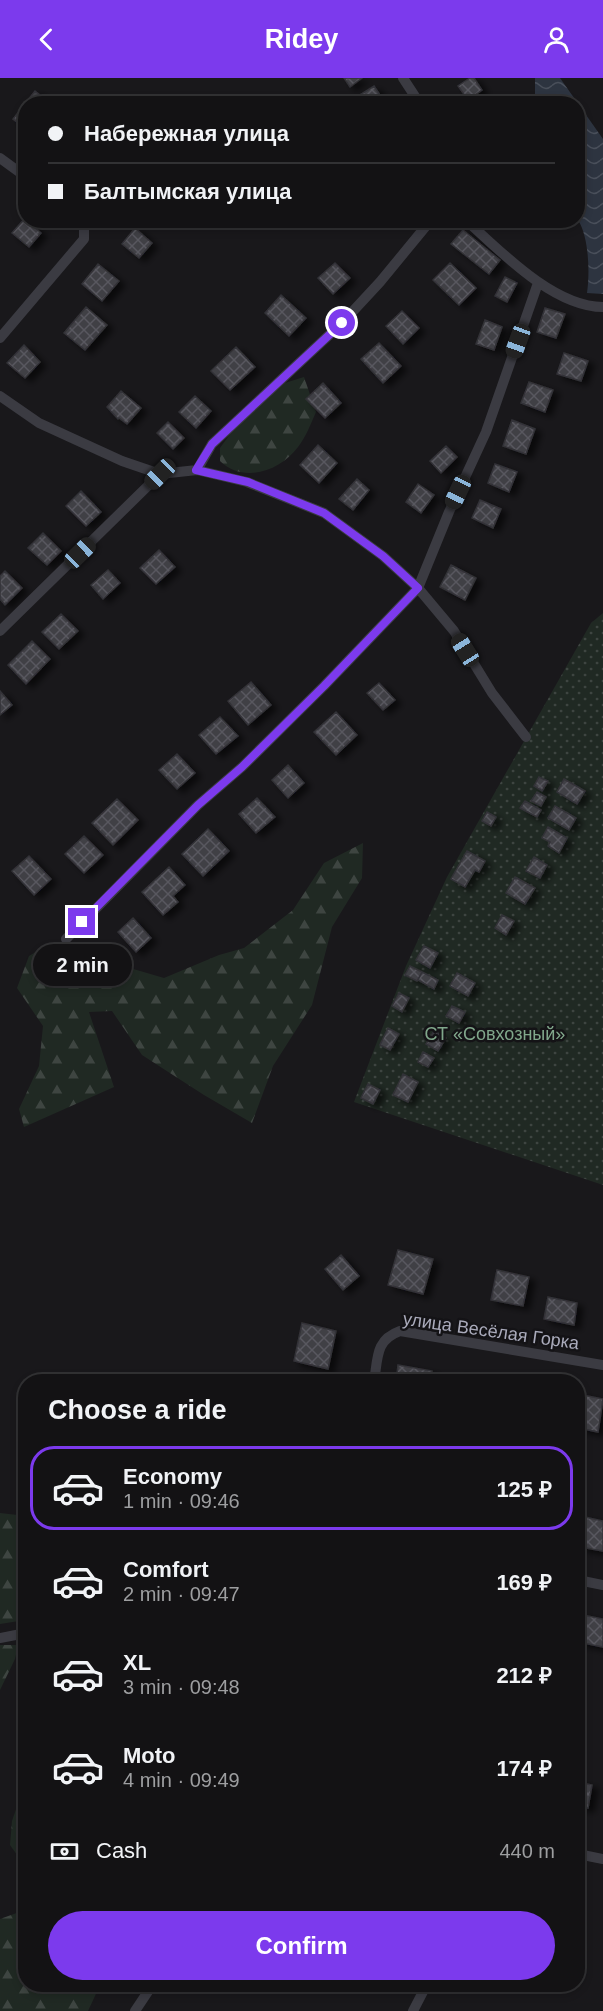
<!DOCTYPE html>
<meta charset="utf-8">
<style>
body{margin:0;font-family:Arial,sans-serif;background:#202022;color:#f1f3f6;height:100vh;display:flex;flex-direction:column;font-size:22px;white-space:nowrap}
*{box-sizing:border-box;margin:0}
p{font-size:20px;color:#9d9ea0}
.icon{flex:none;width:33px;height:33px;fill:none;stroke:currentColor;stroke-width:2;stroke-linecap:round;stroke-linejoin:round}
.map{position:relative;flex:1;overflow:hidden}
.details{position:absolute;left:18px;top:1296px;width:567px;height:618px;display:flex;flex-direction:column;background:#131214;border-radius:24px;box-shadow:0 3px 9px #0003,0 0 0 2px #323234}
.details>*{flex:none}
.guide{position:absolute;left:18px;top:18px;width:567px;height:132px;border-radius:24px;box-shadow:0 3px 9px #0003,0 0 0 2px #323234;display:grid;align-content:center;height:132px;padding:0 30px;background:#131214}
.end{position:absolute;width:27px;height:27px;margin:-14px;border:8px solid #7c3aed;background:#fff;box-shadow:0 0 0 3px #fff}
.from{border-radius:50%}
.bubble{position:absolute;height:42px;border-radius:21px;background:#131214;box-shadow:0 3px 9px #0003,0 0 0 2px #323234;font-size:20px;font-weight:800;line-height:42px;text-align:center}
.car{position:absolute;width:18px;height:36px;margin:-18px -9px;border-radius:8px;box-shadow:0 0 4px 2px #0007;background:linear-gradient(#222 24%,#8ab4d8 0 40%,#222 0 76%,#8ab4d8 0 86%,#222 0)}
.guide b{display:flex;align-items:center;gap:21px;height:57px;font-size:22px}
.guide b+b{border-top:2px solid #323234}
.guide i{width:15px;height:15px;background:#f1f3f6}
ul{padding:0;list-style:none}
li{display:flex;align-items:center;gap:18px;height:84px;margin:0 12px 9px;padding:0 18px;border:3px solid transparent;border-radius:24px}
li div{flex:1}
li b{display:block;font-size:22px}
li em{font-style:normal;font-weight:800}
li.current{border-color:#7c3aed}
li>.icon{width:54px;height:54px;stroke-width:1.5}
h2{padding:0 30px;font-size:27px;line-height:72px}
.pay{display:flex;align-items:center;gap:15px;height:66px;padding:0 30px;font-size:22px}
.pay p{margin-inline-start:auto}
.action{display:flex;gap:12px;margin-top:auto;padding:12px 30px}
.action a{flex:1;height:69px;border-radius:36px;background:#7c3aed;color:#fff;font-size:24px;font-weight:800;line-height:69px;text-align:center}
header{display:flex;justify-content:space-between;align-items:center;height:78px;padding:0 30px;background:#7c3aed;color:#fff;font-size:27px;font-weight:800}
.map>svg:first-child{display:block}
</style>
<header><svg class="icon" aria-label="back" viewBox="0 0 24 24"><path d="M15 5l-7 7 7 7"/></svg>Ridey<svg class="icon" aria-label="person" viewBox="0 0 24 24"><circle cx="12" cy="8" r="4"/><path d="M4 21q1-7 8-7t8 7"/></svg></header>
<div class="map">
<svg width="603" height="1933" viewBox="0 0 603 1933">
<defs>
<pattern id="forest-firs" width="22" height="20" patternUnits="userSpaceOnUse" patternTransform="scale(1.5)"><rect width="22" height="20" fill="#202923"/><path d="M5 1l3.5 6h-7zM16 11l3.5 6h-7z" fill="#3e4541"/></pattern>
<pattern id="garden-dots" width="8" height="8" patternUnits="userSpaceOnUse" patternTransform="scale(1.5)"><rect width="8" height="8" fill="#202923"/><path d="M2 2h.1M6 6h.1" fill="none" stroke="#3e4541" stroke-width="1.8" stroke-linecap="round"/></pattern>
<pattern id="water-waves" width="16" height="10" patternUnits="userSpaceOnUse" patternTransform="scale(1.5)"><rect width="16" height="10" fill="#2d3440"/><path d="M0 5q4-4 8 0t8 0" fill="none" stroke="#494f5a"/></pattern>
<pattern id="building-cross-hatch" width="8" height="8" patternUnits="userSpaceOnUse" patternTransform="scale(1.5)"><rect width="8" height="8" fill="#403f45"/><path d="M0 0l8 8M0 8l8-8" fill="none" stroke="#59585e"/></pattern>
<filter id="shadow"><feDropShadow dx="6" dy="4" stdDeviation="3" flood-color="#0009"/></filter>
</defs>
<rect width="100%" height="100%" fill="#19181b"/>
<path fill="url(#forest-firs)" d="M304,299L316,334C311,345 306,359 298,369C280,393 244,406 220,383V370L233,352L285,305Z
M363,765L362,800L332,849L312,927L273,988L252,1045L204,1017L142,977L112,933L89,934L114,1009L24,1049L19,1031L39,988L43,948L17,910L29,878L48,867L77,871L99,881L164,900L219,877L244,870L293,832L324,785Z
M0,1435L26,1438L25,1542L0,1546Z
M0,1567H18L15,1581L0,1612Z
M25,1705V1781H20L10,1767L12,1743Z
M25,1832L26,1906L100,1907L88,1933H0V1841Z"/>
<path fill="url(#garden-dots)" d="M603,535V1107L354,1024L406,888L447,799L591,545Z"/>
<path fill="url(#water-waves)" d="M535,0H560L603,61V216L587,215C590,195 589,159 578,142V26L535,25Z"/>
<path fill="url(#building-cross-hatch)" stroke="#333237" stroke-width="1.5" filter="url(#shadow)" d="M344,0H362L350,9Z
M470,0H474L482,12L468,22L458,8Z
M374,8L386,26H358L355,20Z
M35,13L51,26H26V51L13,41Z
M25,140L41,155L29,169L12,155Z
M135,150L152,165L139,180L122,166Z
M463,152L500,182L489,196L451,166Z
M335,185L350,200L333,216L318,200Z
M450,185L476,210L459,227L433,202Z
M98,186L119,203L102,223L82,206Z
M505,199L517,205L507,224L495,218Z
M281,217L306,240L289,258L265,235Z
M86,229L107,247L85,272L64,255Z
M545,230L565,236L556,260L537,254Z
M402,233L419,250L403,266L386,248Z
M485,242L502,249L494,272L476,266Z
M379,265L401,288L383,305L361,281Z
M24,267L40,284L25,300L7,285Z
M236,269L255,289L230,312L211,293Z
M564,275L588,283L581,303L557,296Z
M529,304L553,312L545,334L521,325Z
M323,305L341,325L325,340L306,321Z
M121,313L141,330L127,346L119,340L118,341L107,329Z
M195,318L211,333L196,350L179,334Z
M512,342L535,351L526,376L503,368Z
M168,344L184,360L173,371L157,355Z
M318,367L337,385L319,405L300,387Z
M446,368L457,379L441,395L430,383Z
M495,386L517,394L509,414L488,405Z
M357,401L369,412L353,432L339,421Z
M418,406L434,417L421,435L406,424Z
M81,413L101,434L86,448L66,428Z
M480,422L501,431L493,450L472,440Z
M43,455L61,473L47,487L28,470Z
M159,472L175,489L156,506L140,490Z
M451,487L476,500L465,522L440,509Z
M108,492L120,505L103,521L91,507Z
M5,493L22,510L5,527L0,521V498Z
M61,536L78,553L59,571L42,554Z
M32,563L50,581L26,606L8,587Z
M251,604L271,627L248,647L228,623Z
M379,605L395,622L383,632L367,615Z
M0,613L12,627L0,637Z
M336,634L357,657L336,677L314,654Z
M220,639L238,658L216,676L199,657Z
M177,676L195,695L177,711L159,692Z
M288,687L304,705L288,720L272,702Z
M539,699L548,703L542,713L534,708Z
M564,701L585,713L577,726L557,714Z
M537,714L546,719L541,728L531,723Z
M257,720L275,739L256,755L239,736Z
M117,721L138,742L113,767L92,745Z
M525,723L541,732L537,739L520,730Z
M555,728L576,740L569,752L548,740Z
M487,734L496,739L491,748L482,743Z
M548,749L567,760L559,775L548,768L550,764L542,760Z
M208,751L229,773L203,798L182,776Z
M84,758L103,777L84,795L65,776Z
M467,773L485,783L479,794L475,792L465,809L451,801Z
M29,778L51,801L34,817L12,793Z
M534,779L547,787L540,800L526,793Z
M169,789L185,807L173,818L178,824L163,837L142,814Z
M515,799L535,810L525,826L506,815Z
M502,837L514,843L506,857L495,850Z
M133,840L151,860L136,874L118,854Z
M424,868L438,875L430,890L416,882Z
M410,888L422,894L417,903L405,897Z
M422,894L438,902L434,911L418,902Z
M457,895L475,905L468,918L450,908Z
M399,915L409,920L402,934L392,928Z
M452,928L465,934L459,945L446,938Z
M388,950L399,956L390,972L380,967Z
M434,953L446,960L438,973L426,966Z
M423,974L434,980L428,989L418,984Z
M403,996L418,1004L408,1024L393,1017Z
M368,1006L380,1012L373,1026L361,1020Z
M398,1172L433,1181L423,1216L388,1207Z
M341,1177L359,1198L343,1212L325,1191Z
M497,1192L529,1199L523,1228L491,1222Z
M548,1219L577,1225L574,1247L544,1241Z
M302,1245L336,1253L328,1291L294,1283Z
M398,1287L432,1293L430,1304H396Z
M457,1295L495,1301V1304H456Z
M578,1316L603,1321L598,1354L578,1350Z
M585,1439L603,1443V1473L580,1469Z
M583,1537L603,1541V1569L578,1564Z
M578,1704L592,1707L588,1730L578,1728Z"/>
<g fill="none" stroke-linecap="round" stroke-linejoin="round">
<path stroke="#3b3b42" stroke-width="10" d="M403,0L420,26
M0,80L26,99
M466,142C501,174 554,229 603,229
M0,260L84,161V147L81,142
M0,318L39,345L122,383L160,396L197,392L247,404L324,435L383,478L418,510L454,553L492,615L526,659
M197,392L212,366L342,245L380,204L431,142
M0,553L160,396
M66,861L198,727L242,689L324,608L418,510L449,434L486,354L538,205
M374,1304C378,1280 375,1262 400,1253L603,1287
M578,1502L603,1507
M0,1560L26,1555
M578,1776L603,1781
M135,1933L153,1906
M413,1933L427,1906"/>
</g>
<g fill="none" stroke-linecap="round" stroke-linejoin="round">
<path stroke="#7c3aed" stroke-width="8" d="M82,844L198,727L242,689L324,608L418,510L383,478L324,435L248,404L196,392L212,366L342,245"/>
</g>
<g text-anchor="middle" stroke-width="5" stroke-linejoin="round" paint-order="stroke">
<g font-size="18" fill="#80a78b" stroke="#141316">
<text x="495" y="962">СТ «Совхозный»</text>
</g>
<g font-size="18" fill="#aaabbb" stroke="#141316">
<text transform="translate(491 1253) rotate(8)" y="6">улица Весёлая Горка</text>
</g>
</g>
</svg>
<i class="end from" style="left:342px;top:245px"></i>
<i class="end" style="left:82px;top:844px"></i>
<div class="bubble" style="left:33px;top:866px;width:99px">2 min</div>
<i class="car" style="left:518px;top:263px;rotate:200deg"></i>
<i class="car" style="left:160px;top:396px;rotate:225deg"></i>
<i class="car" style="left:458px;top:414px;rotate:205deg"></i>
<i class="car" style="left:80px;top:475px;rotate:46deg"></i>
<i class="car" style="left:465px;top:572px;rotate:328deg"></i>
<div class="guide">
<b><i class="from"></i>Набережная улица</b>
<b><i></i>Балтымская улица</b>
</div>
<section class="details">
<h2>Choose a ride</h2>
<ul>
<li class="current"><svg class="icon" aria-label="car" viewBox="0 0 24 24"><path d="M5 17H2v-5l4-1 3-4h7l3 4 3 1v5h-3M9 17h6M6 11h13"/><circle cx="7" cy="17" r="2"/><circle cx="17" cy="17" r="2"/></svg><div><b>Economy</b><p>1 min · 09:46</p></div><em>125 ₽</em></li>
<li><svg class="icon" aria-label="car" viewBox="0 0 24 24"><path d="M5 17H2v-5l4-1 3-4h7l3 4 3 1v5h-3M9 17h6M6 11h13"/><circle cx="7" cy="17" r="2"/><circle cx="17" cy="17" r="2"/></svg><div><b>Comfort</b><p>2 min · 09:47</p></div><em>169 ₽</em></li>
<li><svg class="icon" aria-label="car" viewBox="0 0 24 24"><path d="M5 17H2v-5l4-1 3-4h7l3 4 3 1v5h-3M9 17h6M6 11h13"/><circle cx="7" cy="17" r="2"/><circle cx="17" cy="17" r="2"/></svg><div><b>XL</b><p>3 min · 09:48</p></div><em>212 ₽</em></li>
<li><svg class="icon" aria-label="car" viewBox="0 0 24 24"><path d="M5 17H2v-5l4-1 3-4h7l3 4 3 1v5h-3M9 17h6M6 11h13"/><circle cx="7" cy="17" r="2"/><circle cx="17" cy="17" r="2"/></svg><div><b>Moto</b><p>4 min · 09:49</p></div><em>174 ₽</em></li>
</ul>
<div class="pay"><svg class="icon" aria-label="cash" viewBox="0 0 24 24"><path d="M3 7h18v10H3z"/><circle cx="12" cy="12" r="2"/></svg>Cash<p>440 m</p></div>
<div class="action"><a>Confirm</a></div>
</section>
</div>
